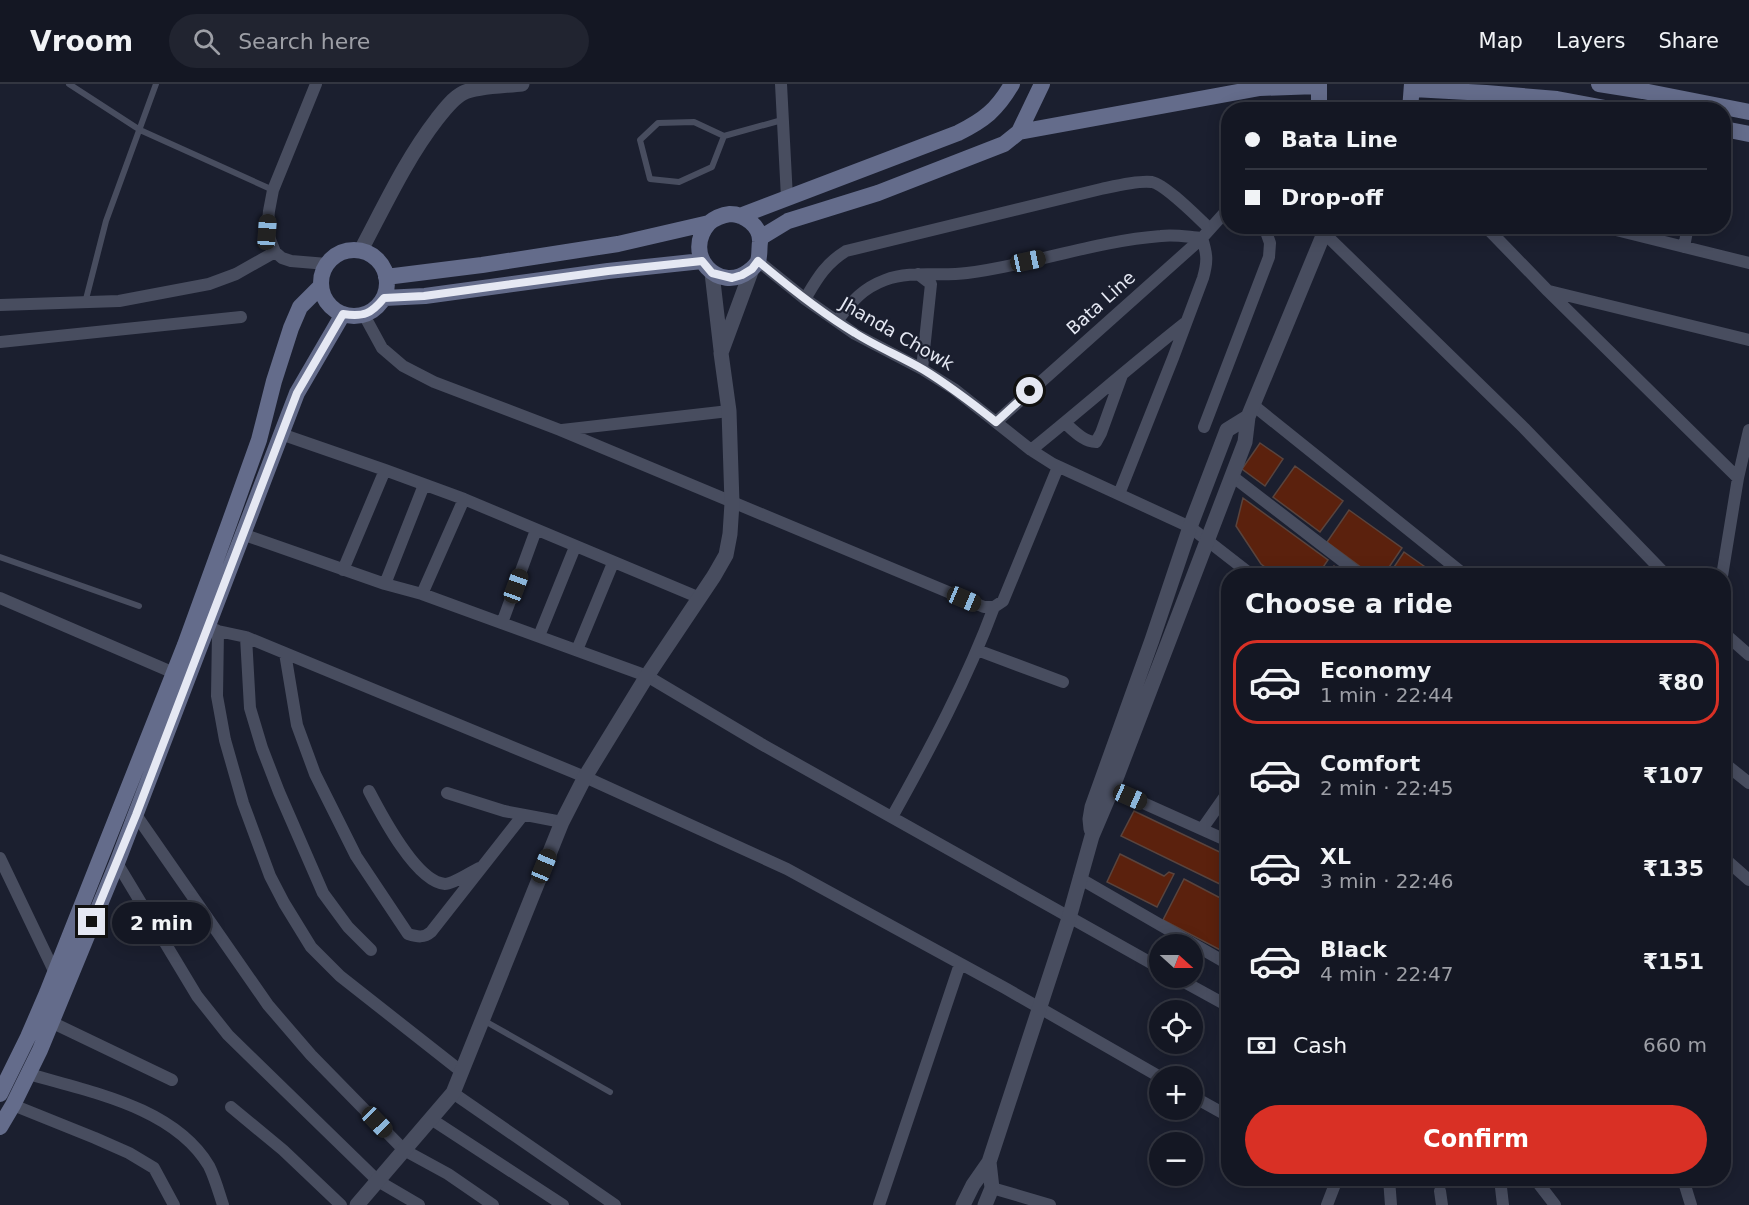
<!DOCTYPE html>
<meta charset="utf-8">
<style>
body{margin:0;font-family:"DejaVu Sans",sans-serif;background:#212430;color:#f1f3f6;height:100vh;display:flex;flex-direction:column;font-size:22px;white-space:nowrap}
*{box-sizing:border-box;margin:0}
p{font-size:20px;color:#9d9fa6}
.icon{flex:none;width:33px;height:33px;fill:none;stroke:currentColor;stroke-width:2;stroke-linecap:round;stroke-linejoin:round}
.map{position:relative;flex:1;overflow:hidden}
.details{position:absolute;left:1221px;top:484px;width:510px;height:618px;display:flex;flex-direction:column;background:#141723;border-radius:24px;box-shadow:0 3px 15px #0003,0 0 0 2px #333641}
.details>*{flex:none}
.hud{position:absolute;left:1221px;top:18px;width:510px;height:132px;border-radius:24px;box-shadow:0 3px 15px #0003,0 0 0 2px #333641;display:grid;align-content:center;height:132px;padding:0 24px;background:#141723}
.needle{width:39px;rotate:111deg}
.buttons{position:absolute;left:1149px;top:850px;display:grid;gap:12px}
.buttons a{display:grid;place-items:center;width:54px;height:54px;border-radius:50%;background:#141723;box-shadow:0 3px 15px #0003,0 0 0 2px #333641;font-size:30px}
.end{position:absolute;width:27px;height:27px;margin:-14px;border:8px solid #e5e8f3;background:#111;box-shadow:0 0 0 3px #111}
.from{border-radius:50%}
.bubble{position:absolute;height:42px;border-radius:21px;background:#141723;box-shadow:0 3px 15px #0003,0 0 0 2px #333641;font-size:20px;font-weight:600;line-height:42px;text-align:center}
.car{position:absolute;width:18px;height:36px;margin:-18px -9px;border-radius:8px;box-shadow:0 0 4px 2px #0007;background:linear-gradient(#222 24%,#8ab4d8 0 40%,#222 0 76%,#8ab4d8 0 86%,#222 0)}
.hud b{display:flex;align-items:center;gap:21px;height:57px;font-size:22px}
.hud b+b{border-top:2px solid #333641}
.hud i{width:15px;height:15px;background:#f1f3f6}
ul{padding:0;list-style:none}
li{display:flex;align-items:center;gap:18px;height:84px;margin:0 12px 9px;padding:0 12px;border:3px solid transparent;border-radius:24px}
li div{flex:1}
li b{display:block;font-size:22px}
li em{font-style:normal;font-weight:600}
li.on{border-color:#d93025}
li>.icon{width:54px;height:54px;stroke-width:1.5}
h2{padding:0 24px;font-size:27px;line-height:72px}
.pay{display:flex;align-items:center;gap:15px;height:66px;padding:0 24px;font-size:22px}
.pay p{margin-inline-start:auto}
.cta{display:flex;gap:12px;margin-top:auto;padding:12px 24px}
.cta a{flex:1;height:69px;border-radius:36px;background:#d93025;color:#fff;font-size:24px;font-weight:600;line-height:69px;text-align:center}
header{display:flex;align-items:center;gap:36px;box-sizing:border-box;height:84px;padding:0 30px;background:#141723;border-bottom:2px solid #333641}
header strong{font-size:28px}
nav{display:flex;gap:33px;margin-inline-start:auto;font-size:21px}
.search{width:420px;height:54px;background:#212430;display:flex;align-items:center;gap:15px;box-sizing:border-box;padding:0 21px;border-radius:33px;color:#9d9fa6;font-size:22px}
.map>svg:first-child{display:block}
</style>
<header>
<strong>Vroom</strong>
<div class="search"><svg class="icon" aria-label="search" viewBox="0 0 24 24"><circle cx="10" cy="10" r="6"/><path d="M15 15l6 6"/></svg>Search here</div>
<nav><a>Map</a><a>Layers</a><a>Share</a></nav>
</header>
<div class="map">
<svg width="1749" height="1121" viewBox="0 0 1749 1121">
<rect width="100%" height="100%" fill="#1b1f2f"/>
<path fill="#5b210d" stroke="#59443e" stroke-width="1.5" d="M1260,359L1283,375L1265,402L1242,385Z
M1295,382L1343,417L1320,448L1273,413Z
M1243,414L1328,476L1317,492H1277L1261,480L1236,442Z
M1349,426L1402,464L1383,492H1373L1327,458Z
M1404,468L1438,492H1388Z
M1334,482L1347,492H1326Z
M1134,727L1228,772V804L1121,752Z
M1120,770L1164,792L1169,788L1174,790L1157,823L1107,798Z
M1184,795L1228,818V870L1163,836Z"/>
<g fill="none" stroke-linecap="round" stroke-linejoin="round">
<path stroke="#484d5f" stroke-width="6" d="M69,0L140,46L273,106
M724,52L694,38L658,39L640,56L650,95L679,98L712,83L724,52L782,36
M85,219L106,137L156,0
M0,473L139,522
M483,936L610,1008"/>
<path stroke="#484d5f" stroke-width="12" d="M316,0L273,106L269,127L267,148L275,168L282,174L291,177L327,180
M781,0L787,114
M1485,142L1548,207L1738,394
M1600,142L1749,179
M1325,150L1524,344L1667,492
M1684,163L1688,142
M758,177L805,215L855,250L922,285L954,305L1031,366L1053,380L1190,443L1253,492
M918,190L931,200L922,285
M1549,207L1749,256
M805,215C817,195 825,180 846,167L1101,105C1115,102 1138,96 1152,98C1166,101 1198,134 1210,145
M0,221L119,217L209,200L236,190L275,168
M364,231L382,264L403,282L434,298L560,346L984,523H994L1003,517L1058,383
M837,237C852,218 861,205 885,196C912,186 939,193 967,189C1032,181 1095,157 1161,152C1174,150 1188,153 1202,154C1207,170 1208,177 1203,194L1173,274L1119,410
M0,258L241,233
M1253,321L1466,492
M996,338L1202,154L1228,125
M1065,339C1074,347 1084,358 1096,358L1101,349L1122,291
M1204,343L1269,173L1270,159L1264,142
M562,346L729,327
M281,350L385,386L464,415L700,514
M1031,366C1083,324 1133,280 1185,239
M1232,392L1362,492
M242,450L385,500L422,510L647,592L763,661L1160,884
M343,486L385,386
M1722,492L1738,394L1749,346
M385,500L424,401
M422,510L464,415
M0,514L174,589
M502,539L536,446
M207,542L218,547L246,553L585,693L787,785L1005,904L1160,993
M218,547L217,612L225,656L243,719L270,792L284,819L311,863L340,892L462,988
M1724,549L1749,571
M539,552L575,463
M246,553L250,624L262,664L279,708L323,809L348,843L371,866
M577,566L613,479
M977,566L1063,598
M285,569L297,641L315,690L356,772L408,850C418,853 424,854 431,848L523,731
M1724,679L1749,699
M1112,705L1228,757
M369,707C381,730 416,798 445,800C453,800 471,788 479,784
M447,709L504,727L562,738
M136,731L268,921L311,971L404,1066L448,1090L493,1121
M892,733C930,665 967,596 994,523
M1202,745L1228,708
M0,774L55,889
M1724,774L1749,796
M117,779L197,912L228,951L378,1097L419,1121
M1079,794L1228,880
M1177,894L1228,922
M51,938L172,996
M29,990C90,1008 174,1023 209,1082C215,1094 219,1109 223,1121
M453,1009L615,1121
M1192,1012L1228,1032
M13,1021L95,1054L129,1069L154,1084L174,1121
M231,1023L283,1066L341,1121
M431,1035L563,1121
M1389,1095L1391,1121
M1500,1095L1503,1121
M1535,1095L1555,1121
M1683,1095L1691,1121
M992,1104L1050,1121
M1440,1107L1442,1121
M879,1121L960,880
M1327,1121L1337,1095"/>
<path stroke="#484d5f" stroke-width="15" d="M361,166C385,121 406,75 437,35C444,26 453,14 463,9C477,2 506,2 522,0
M712,189L721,266
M1091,745L1090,735L1092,723L1152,556L1190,443L1227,346L1248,333
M357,1121L453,1009L562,738L585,693L647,592L714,492L726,471L730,450L732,419L729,327L721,269L752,185
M963,1121L973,1101L989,1078L1069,834L1092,752L1112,705L1232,392L1245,358L1248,333L1327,142
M985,1121L992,1104L989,1078"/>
<path stroke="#646c8b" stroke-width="16" d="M1252,0L1260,4L1318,2
M1319,0V17L1322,26
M1599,0L1643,7L1749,28
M1413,5L1486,9L1557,15L1616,26
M1410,26L1412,0
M1724,45L1749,50
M1019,48L1260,4
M740,132L958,49C984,36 997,26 1012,0
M760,154L788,137L878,109L1004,60L1019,48L1042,0
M321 199a33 33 0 1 1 66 0a33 33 0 1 1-66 0Z
M386,193L482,181L618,160L709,139C715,134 722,131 730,130C744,130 761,142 760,158C759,164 760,172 758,177C757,180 752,185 749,187C719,210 681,171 709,139
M384,214L425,212L608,187L702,177
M0,1010L28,953L47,909L185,561L230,437L259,356L274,297L291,244L300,223L321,202
M0,1043L13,1021L40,966L117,779L297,309L343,230"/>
</g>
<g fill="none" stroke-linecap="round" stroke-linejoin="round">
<path stroke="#e5e8f3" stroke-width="8" d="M92,838L136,731L297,309L343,230C364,233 371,230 384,214L424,212L608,187L702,177L712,189L732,194L742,191L752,185L758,177C789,203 820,228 855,249C877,263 902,273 924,286C950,302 972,319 996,338L1030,307"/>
</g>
<g text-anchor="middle" stroke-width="4.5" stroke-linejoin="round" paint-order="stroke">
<g font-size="18" fill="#e5e8f3" stroke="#1b1f2f">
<text transform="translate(1101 219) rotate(-42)" y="6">Bata Line</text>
<text transform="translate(897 250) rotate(30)" y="6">Jhanda Chowk</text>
</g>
</g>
</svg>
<div class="buttons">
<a><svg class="needle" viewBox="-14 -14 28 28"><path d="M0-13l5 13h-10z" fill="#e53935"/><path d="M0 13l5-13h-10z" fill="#9d9fa6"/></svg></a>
<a><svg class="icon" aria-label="locate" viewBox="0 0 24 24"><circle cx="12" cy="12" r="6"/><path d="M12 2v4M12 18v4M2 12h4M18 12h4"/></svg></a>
<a>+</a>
<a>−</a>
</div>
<i class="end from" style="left:1030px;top:307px"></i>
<i class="end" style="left:92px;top:838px"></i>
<div class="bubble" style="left:112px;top:818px;width:99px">2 min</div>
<i class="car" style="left:267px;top:148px;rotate:4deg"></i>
<i class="car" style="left:1028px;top:177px;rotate:78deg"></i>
<i class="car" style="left:516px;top:502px;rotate:20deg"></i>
<i class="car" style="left:964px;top:515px;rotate:113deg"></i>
<i class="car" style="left:1130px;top:713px;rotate:114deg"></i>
<i class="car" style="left:544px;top:782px;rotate:22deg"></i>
<i class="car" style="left:377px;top:1038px;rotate:136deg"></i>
<div class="hud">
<b><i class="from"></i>Bata Line</b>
<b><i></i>Drop-off</b>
</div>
<section class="details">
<h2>Choose a ride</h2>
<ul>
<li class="on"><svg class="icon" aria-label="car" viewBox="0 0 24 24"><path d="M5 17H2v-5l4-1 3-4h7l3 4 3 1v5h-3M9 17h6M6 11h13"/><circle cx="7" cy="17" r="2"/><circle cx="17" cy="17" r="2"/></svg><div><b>Economy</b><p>1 min · 22:44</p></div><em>₹80</em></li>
<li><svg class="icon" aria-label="car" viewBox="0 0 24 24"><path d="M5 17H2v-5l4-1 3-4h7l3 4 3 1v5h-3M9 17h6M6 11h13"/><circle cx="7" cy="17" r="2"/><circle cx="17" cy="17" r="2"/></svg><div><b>Comfort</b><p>2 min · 22:45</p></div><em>₹107</em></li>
<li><svg class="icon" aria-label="car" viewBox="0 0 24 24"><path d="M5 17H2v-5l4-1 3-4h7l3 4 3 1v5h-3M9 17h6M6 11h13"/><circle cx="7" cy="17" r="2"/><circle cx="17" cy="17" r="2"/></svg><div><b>XL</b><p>3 min · 22:46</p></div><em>₹135</em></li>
<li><svg class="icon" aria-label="car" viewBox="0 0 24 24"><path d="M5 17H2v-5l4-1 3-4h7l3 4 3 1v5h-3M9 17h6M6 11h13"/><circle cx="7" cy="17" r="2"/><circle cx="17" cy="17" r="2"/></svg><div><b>Black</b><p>4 min · 22:47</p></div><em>₹151</em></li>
</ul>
<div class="pay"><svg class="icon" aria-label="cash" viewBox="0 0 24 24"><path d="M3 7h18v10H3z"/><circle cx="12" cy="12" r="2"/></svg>Cash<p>660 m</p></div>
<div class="cta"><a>Confirm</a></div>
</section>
</div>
